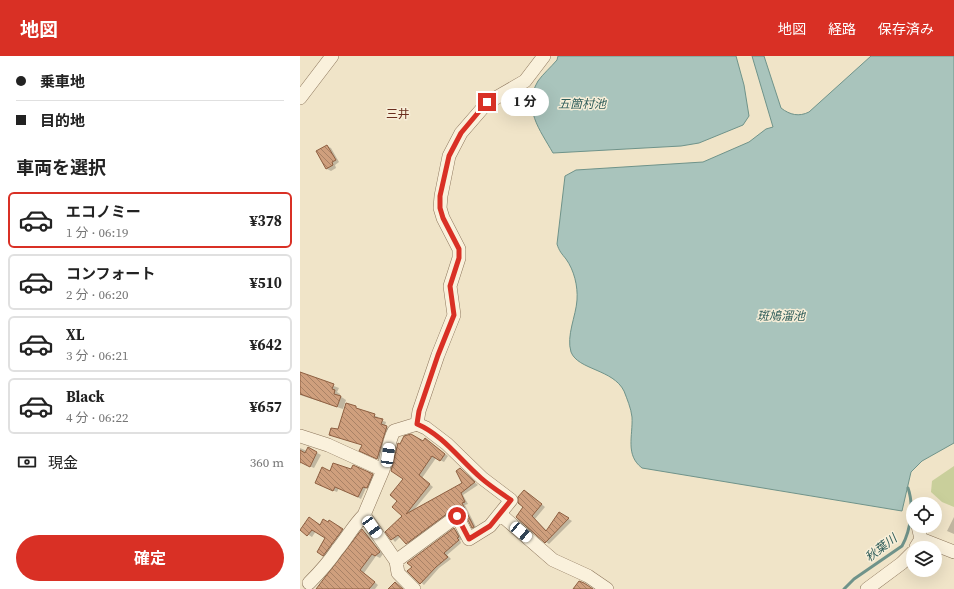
<!DOCTYPE html>
<html lang="ja">
<meta charset="utf-8">
<style>
body{margin:0;font-family:"Source Serif 4","Noto Sans JP",serif;background:#f2f2f2;color:#222;height:100vh;display:flex;flex-direction:column;font-size:15px;white-space:nowrap}
*{box-sizing:border-box;margin:0}
p{font-size:13px;color:#767676}
.icon{flex:none;width:22px;height:22px;fill:none;stroke:currentColor;stroke-width:2;stroke-linecap:round;stroke-linejoin:round}
.map{position:relative;flex:1;overflow:hidden}
.drawer{display:flex;flex-direction:column;background:#fff;width:300px}
.drawer>*{flex:none}
.banner{display:grid;align-content:center;height:88px;padding:0 16px;background:#fff}
.fabs{position:absolute;left:606px;top:441px;display:grid;gap:8px}
.fabs a{display:grid;place-items:center;width:36px;height:36px;border-radius:50%;background:#fff;box-shadow:0 4px 16px #0002;font-size:20px}
.end{position:absolute;width:18px;height:18px;margin:-9px;border:5px solid #d93025;background:#fff;box-shadow:0 0 0 2px #fff}
.from{border-radius:50%}
.bubble{position:absolute;height:28px;border-radius:14px;background:#fff;box-shadow:0 4px 16px #0002;font-size:13px;font-weight:700;line-height:28px;text-align:center}
.car{position:absolute;width:12px;height:24px;margin:-12px -6px;border-radius:5px;box-shadow:0 0 3px 1px #0007;background:linear-gradient(#fff 24%,#345 0 40%,#fff 0 76%,#345 0 86%,#fff 0)}
.banner b{display:flex;align-items:center;gap:14px;height:38px;font-size:15px}
.banner b+b{border-top:1px solid #e0e0e0}
.banner i{width:10px;height:10px;background:#222}
ul{padding:0;list-style:none}
li{display:flex;align-items:center;gap:12px;height:56px;margin:0 8px 6px;padding:0 8px;border:2px solid #e0e0e0;border-radius:6px}
li div{flex:1}
li b{display:block;font-size:15px}
li em{font-style:normal;font-weight:700}
li.active{border-color:#d93025}
li>.icon{width:36px;height:36px;stroke-width:1.5}
h2{padding:0 16px;font-size:18px;line-height:48px}
.pay{display:flex;align-items:center;gap:10px;height:44px;padding:0 16px;font-size:15px}
.pay p{margin-inline-start:auto}
.action{display:flex;gap:8px;margin-top:auto;padding:8px 16px}
.action a{flex:1;height:46px;border-radius:24px;background:#d93025;color:#fff;font-size:16px;font-weight:700;line-height:46px;text-align:center}
header{display:flex;align-items:center;gap:24px;box-sizing:border-box;height:56px;padding:0 20px;background:#d93025;color:#fff}
header strong{font-size:19px}
nav{display:flex;gap:22px;margin-inline-start:auto;font-size:14px}
main{display:flex;flex:1;min-height:0}
.map>svg:first-child{display:block}
</style>
<header>
<strong>地図</strong>
<nav><a>地図</a><a>経路</a><a>保存済み</a></nav>
</header>
<main>
<section class="drawer">
<div class="banner">
<b><i class="from"></i>乗車地</b>
<b><i></i>目的地</b>
</div>
<h2>車両を選択</h2>
<ul>
<li class="active"><svg class="icon" aria-label="car" viewBox="0 0 24 24"><path d="M5 17H2v-5l4-1 3-4h7l3 4 3 1v5h-3M9 17h6M6 11h13"/><circle cx="7" cy="17" r="2"/><circle cx="17" cy="17" r="2"/></svg><div><b>エコノミー</b><p>1 分 · 06:19</p></div><em>¥378</em></li>
<li><svg class="icon" aria-label="car" viewBox="0 0 24 24"><path d="M5 17H2v-5l4-1 3-4h7l3 4 3 1v5h-3M9 17h6M6 11h13"/><circle cx="7" cy="17" r="2"/><circle cx="17" cy="17" r="2"/></svg><div><b>コンフォート</b><p>2 分 · 06:20</p></div><em>¥510</em></li>
<li><svg class="icon" aria-label="car" viewBox="0 0 24 24"><path d="M5 17H2v-5l4-1 3-4h7l3 4 3 1v5h-3M9 17h6M6 11h13"/><circle cx="7" cy="17" r="2"/><circle cx="17" cy="17" r="2"/></svg><div><b>XL</b><p>3 分 · 06:21</p></div><em>¥642</em></li>
<li><svg class="icon" aria-label="car" viewBox="0 0 24 24"><path d="M5 17H2v-5l4-1 3-4h7l3 4 3 1v5h-3M9 17h6M6 11h13"/><circle cx="7" cy="17" r="2"/><circle cx="17" cy="17" r="2"/></svg><div><b>Black</b><p>4 分 · 06:22</p></div><em>¥657</em></li>
</ul>
<div class="pay"><svg class="icon" aria-label="cash" viewBox="0 0 24 24"><path d="M3 7h18v10H3z"/><circle cx="12" cy="12" r="2"/></svg>現金<p>360 m</p></div>
<div class="action"><a>確定</a></div>
</section>
<div class="map">
<svg width="654" height="533" viewBox="0 0 654 533">
<defs>
<pattern id="building-back-hatch" width="6" height="6" patternUnits="userSpaceOnUse"><rect width="6" height="6" fill="#cf9f7d"/><path d="M-1 5l2 2M0 0l6 6M5-1l2 2" fill="none" stroke="#a98266"/></pattern>
</defs>
<rect width="100%" height="100%" fill="#f0e4c8"/>
<path fill="#c9cf9b" d="M654,410V451L642,446L631,436L632,425Z"/>
<path fill="#a9c4bc" stroke="#6f938a" d="M258,0H436L444,29L449,60L443,69L399,87L381,90L253,97C240,74 222,52 238,25C243,18 251,11 257,4Z
M452,0H464L481,52C490,59 499,61 509,56L571,0H654V387L622,405L611,416L602,455L342,412C325,399 333,380 332,361C331,352 327,343 324,335C313,313 278,314 271,296C266,280 276,260 277,244C278,230 274,214 266,203C262,198 259,195 257,188L265,120L276,114L403,106L449,86L466,73L473,71Z"/>
<path fill="#0003" d="M27,90L31,92L39,106L35,109L36,112L31,115L27,113L17,96Z
M0,317L39,332L37,336L40,338V340L46,344L43,353L0,339Z
M47,348L78,361V363L86,366L85,370L90,373L81,404L64,396L63,389L30,379L39,375Z
M128,385L148,400L144,406L136,402L122,422L133,431L113,455L164,427L160,413L178,429L163,439L168,448L165,449L177,473L173,471L165,456L160,453L110,489L101,480L95,486L87,476L103,460L105,422L123,386Z
M0,392L7,395L8,392L21,399L14,412L1,406L0,409Z
M51,414L76,421L70,434L66,432L61,443L39,432L37,436L20,429L31,416Z
M228,437L245,451L235,463L247,475L259,457L272,465L249,488L246,486L225,451Z
M654,461V478L647,475Z
M30,466L46,475L27,501L18,496L26,481L16,475L12,481L1,474L28,468Z
M154,473L157,475L162,483L160,484L161,487L147,499L151,503L139,512L124,529L109,515Z
M62,475L66,477L83,498L80,502L76,500L64,517L78,529L75,533H18Z"/>
<g fill="none" stroke-linecap="round" stroke-linejoin="round">
<path stroke="#6f938a" stroke-width="3" d="M544,533L554,523L602,490C611,474 614,449 608,432"/>
</g>
<path fill="url(#building-back-hatch)" stroke="#8d5f41" d="M27,89L36,104L32,106L33,109L26,113L16,95Z
M0,316L34,328L32,333L35,334L34,338L41,340L37,351L0,338Z
M46,347L56,350V352L75,358L74,361L83,363L81,368L87,370L77,403L59,395L62,389L29,379L31,372L38,373Z
M111,378L123,385L125,382L145,398L140,405L132,400L119,419L130,428L106,458L162,427L156,415L160,412L175,426L161,437L165,446L162,447L174,471L172,472L164,456L157,452L152,454L106,488L98,479L91,484L85,476L102,460L92,451L97,445L90,439L103,423L91,415L98,387L100,388L104,380Z
M8,391L17,396L10,411L0,406V394L5,397Z
M33,407L51,413L53,409L73,418L67,432L63,431L58,441L35,431L33,435L15,427L22,411L30,415Z
M224,434L242,448L232,460L246,475L259,456L269,462L245,487L216,461L223,451L218,447V441Z
M9,461L20,469L23,463L28,466L29,464L43,473L23,500L17,496L25,482L12,474L7,480L0,474Z
M154,472L159,481L157,482L159,484L144,497L148,501L136,511L120,528L107,515L112,511L107,507Z
M62,473L80,496L75,500L72,498L60,514L75,526L69,533H16Z
M279,525L284,527L293,533H273Z
M95,526L103,533H88Z"/>
<g fill="none" stroke-linecap="round" stroke-linejoin="round">
<g stroke="#8d765c" stroke-width="14">
<path id="minor" d="M0,42L32,0
M117,368L119,355L138,299L154,259L150,230L159,202V193L143,162L140,152L141,140L149,100L161,77L187,47L225,25L244,0
M0,380L28,389L83,414L64,459L96,505L98,517L114,533
M83,414C87,401 88,386 94,375L117,368L126,372L147,388L182,422L211,444L190,470L169,483L157,460L96,505
M200,458L253,504L288,520L307,533
M621,483L654,496
M616,491L621,483L618,470
M9,527C19,517 29,506 37,494C47,482 53,470 64,459
M567,533L602,507L613,496"/>
</g>
<use href="#minor" stroke="#faf1dc" stroke-width="13"/>
</g>
<g fill="none" stroke-linecap="round" stroke-linejoin="round">
<path stroke="#d93025" stroke-width="5" d="M157,460L169,483L190,470L211,444C201,437 190,430 181,422C160,404 143,379 117,368L119,355L138,299L154,259L150,230L159,202V193L143,162L140,152V140L149,100L161,77L187,46"/>
</g>
<g text-anchor="middle" stroke-width="3" stroke-linejoin="round" paint-order="stroke">
<g font-size="12" font-style="italic" fill="#2f5d5a" stroke="#f7eed8">
<text x="282" y="52">五箇村池</text>
<text x="481" y="264">斑鳩溜池</text>
<text transform="translate(581 492) rotate(-38)" y="4">秋葉川</text>
</g>
<g font-size="12" fill="#6b2e1e" stroke="#f7eed8">
<text x="98" y="62">三井</text>
</g>
</g>
</svg>
<div class="fabs">
<a><svg class="icon" aria-label="locate" viewBox="0 0 24 24"><circle cx="12" cy="12" r="6"/><path d="M12 2v4M12 18v4M2 12h4M18 12h4"/></svg></a>
<a><svg class="icon" aria-label="layers" viewBox="0 0 24 24"><path d="M12 4l9 5-9 5-9-5zM3 14l9 5 9-5"/></svg></a>
</div>
<i class="end from" style="left:157px;top:460px"></i>
<i class="end" style="left:187px;top:46px"></i>
<div class="bubble" style="left:201px;top:32px;width:48px">1 分</div>
<i class="car" style="left:88px;top:399px;rotate:8deg"></i>
<i class="car" style="left:72px;top:471px;rotate:144deg"></i>
<i class="car" style="left:221px;top:476px;rotate:130deg"></i>
</div>
</main>
